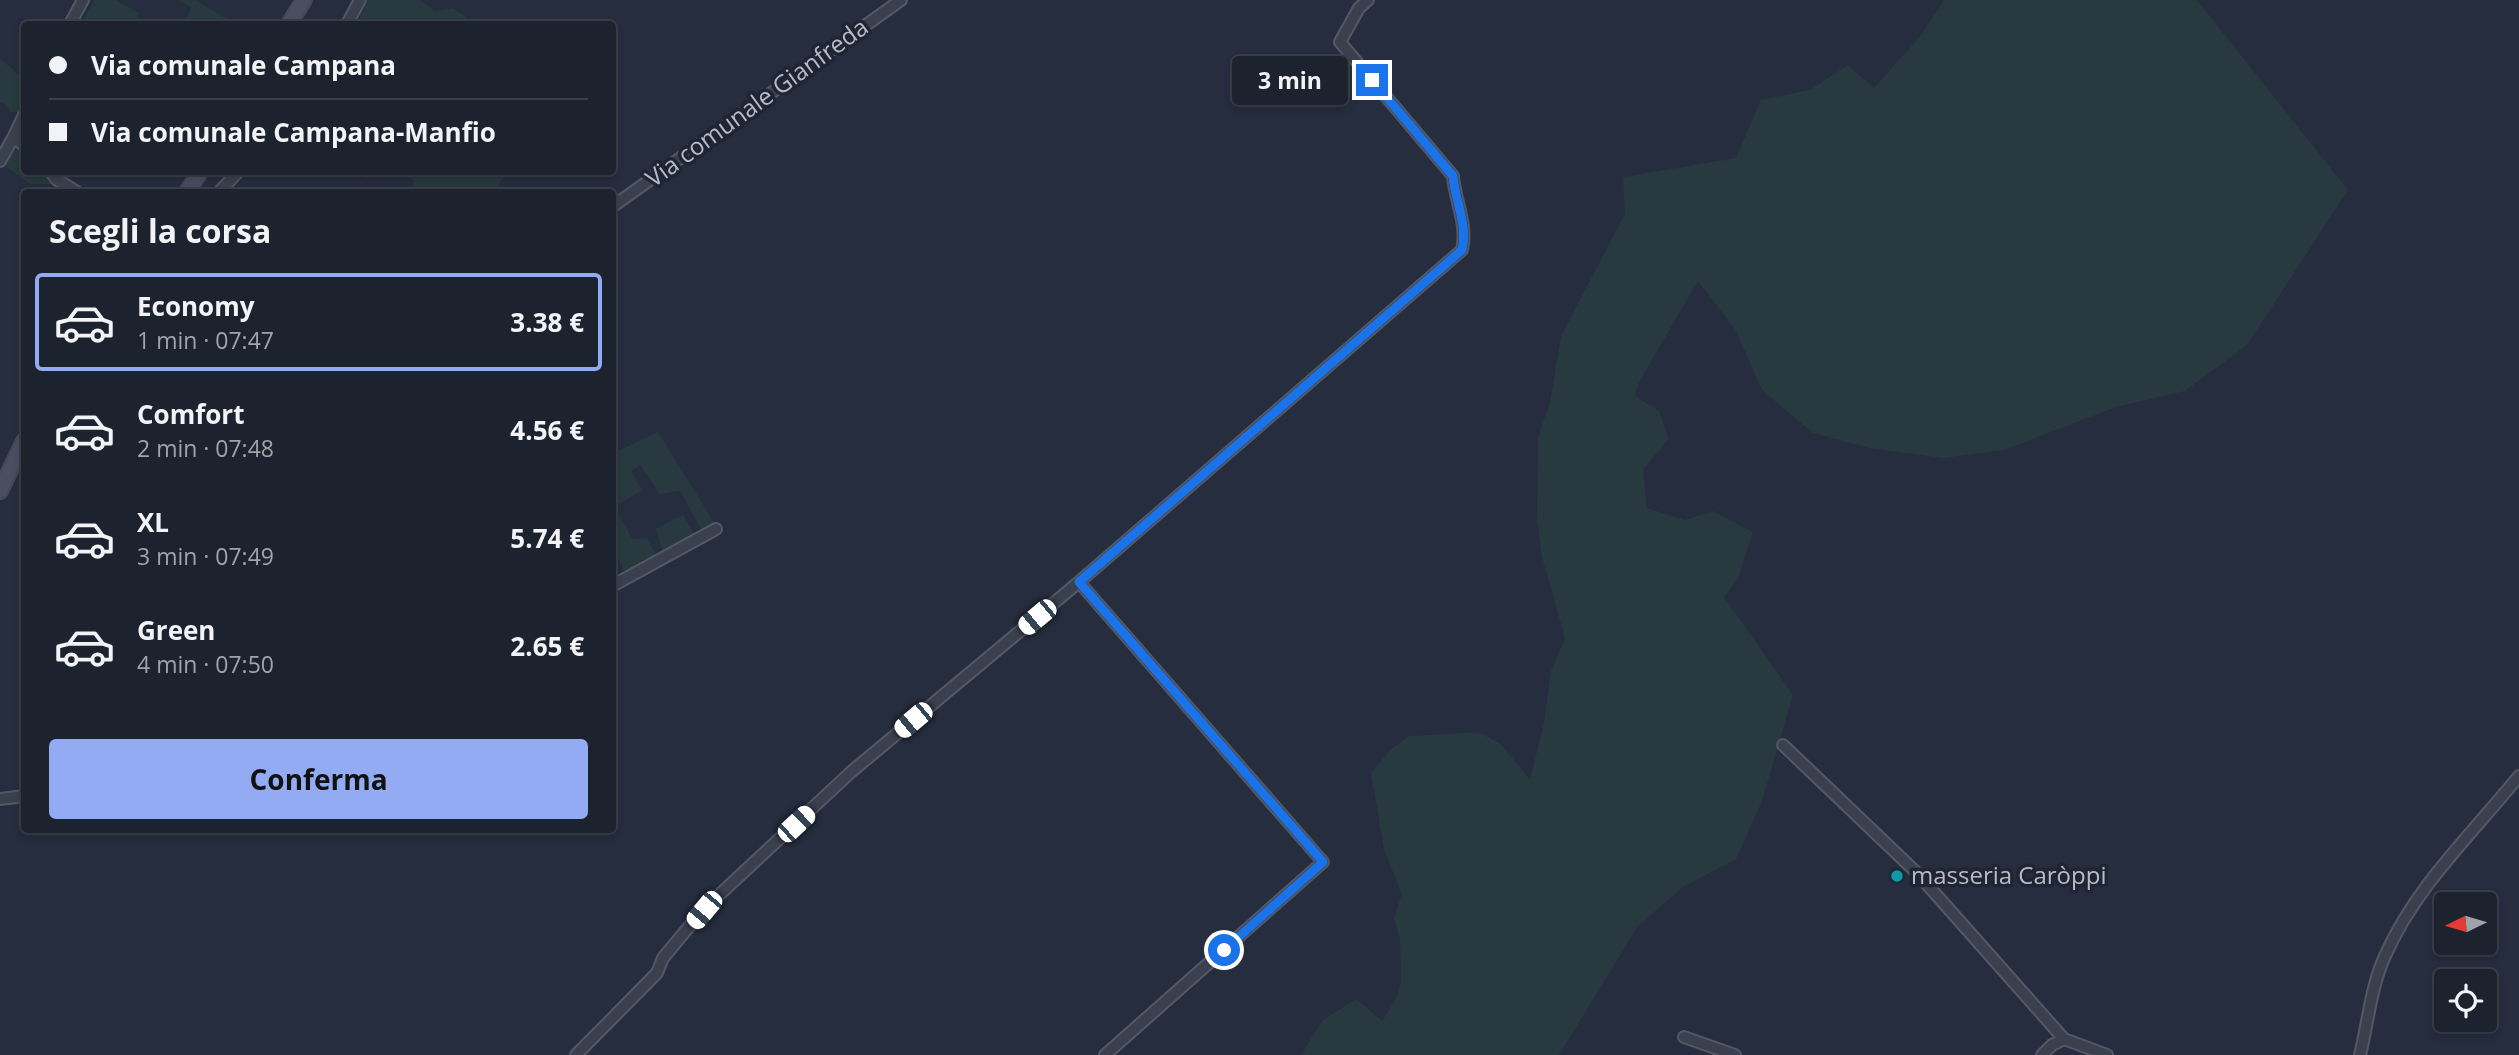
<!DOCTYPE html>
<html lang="it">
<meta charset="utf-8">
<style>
body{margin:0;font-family:"Open Sans",sans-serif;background:#292f3a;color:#f1f3f6;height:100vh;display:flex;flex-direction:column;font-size:26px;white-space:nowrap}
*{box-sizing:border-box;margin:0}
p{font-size:23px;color:#a0a4aa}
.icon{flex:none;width:38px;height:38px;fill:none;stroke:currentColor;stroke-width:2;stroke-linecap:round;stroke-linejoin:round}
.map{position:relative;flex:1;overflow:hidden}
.details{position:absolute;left:21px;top:189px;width:595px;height:644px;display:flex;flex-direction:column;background:#1c222e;border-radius:7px;box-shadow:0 4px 10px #0003,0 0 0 2px #3a3f4a}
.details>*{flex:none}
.banner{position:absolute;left:21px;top:21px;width:595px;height:154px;border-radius:7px;box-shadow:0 4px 10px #0003,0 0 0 2px #3a3f4a;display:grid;align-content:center;height:154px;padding:0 28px;background:#1c222e}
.needle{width:46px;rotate:265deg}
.tools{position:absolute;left:2434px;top:892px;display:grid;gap:14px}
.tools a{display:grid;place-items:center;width:63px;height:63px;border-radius:7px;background:#1c222e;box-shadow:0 4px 10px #0003,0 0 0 2px #3a3f4a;font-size:35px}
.end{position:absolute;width:32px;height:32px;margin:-16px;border:9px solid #1a73e8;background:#fff;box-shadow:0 0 0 4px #fff}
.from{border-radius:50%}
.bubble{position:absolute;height:49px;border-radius:7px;background:#1c222e;box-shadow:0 4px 10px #0003,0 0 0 2px #3a3f4a;font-size:23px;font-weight:700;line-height:49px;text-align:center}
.car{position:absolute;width:21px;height:42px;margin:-21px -10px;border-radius:9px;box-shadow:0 0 5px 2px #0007;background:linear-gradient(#fff 24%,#345 0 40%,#fff 0 76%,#345 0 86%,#fff 0)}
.banner b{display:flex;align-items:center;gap:24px;height:66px;font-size:26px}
.banner b+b{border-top:2px solid #3a3f4a}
.banner i{width:18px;height:18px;background:#f1f3f6}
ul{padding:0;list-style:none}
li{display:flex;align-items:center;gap:21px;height:98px;margin:0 14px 10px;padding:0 14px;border:4px solid transparent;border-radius:7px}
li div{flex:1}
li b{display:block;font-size:26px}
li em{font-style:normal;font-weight:700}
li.selected{border-color:#92abf2}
li>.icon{width:63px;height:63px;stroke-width:1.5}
h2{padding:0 28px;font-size:32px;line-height:84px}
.action{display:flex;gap:14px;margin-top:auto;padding:14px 28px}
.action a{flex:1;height:80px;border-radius:7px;background:#92abf2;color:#111;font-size:28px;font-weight:700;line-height:80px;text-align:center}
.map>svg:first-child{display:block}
</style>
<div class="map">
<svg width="2519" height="1055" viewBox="0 0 2519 1055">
<rect width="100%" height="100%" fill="#262d3e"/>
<path fill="#283a3f" d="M94,0H116L139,13L134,24H81Z
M178,0H196L235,24H185L191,7Z
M369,0H420L435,11L453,8L465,16L468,24H356Z
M1944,0H2197L2348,190L2247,345L2185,391L2116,407L2004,450L1943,458L1869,448L1813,433L1762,390L1735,329L1698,281L1639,382L1635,396L1659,411L1669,439L1643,469L1647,508L1685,520L1713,511L1753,532L1738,578L1724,597L1793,695L1762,801L1736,859L1683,887L1638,926L1559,1055H1301L1322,1021L1356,999L1382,1021L1396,999L1401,981L1400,939L1394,918L1402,894L1384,850L1371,773L1390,750L1409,736L1479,732L1502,745L1530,780L1544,723L1551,671L1565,638L1542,557L1537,520L1538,437L1550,403L1561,336L1625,214L1623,177L1736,158L1761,100L1810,90L1848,65L1874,88L1918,39Z
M0,59L24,78V102L19,112H10L7,105L0,102Z
M15,150H24V172H46L54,184H30L3,165Z
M359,172H508L493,192H416L411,174L366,178Z
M658,432L715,524L702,531L680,491L660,494L640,465L631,471L642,490L615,507L632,539L647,538L657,557L625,574L613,547L612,454Z
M683,515L695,535L666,551L662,550L656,529Z"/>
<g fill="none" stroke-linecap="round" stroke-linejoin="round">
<g stroke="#525866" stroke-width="14">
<path id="street" d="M70,24L83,0
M347,24L360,0
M13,138L24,115
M0,161L13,138L24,145
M51,172L56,179L77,192
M219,192L238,172
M612,207L901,0
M1079,582L1323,862L1105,1055
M612,586L716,529
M1783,745L1916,872L2064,1039
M0,799L24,796
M1684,1037L1735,1055
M576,1055L657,973L663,958L703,910L851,772L1079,582L1462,250C1468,223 1455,202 1453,176L1340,42L1359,8L1368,0
M2042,1055L2052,1045L2064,1039L2107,1055
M2360,1055C2368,1023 2371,986 2385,956C2415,887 2472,834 2519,776"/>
</g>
<g stroke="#444957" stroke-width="18">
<path id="secondary" d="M289,24L304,0
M187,192L200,172
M0,491L24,441"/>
</g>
<use href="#street" stroke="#3a404e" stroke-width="10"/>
<use href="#secondary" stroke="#494f61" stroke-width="14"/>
</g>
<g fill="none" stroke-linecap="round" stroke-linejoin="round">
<path stroke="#1a73e8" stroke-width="9" d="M1224,950L1323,862L1079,582L1462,250C1468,223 1455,202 1453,176L1372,80"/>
</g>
<circle fill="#0f9aa8" stroke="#1f2533" stroke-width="2.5" cx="1897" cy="876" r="7"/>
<g text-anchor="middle" stroke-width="7" stroke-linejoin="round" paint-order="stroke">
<g font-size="24" fill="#b7bbc9" stroke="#1f2533">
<text transform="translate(757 103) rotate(-36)" y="8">Via comunale Gianfreda</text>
</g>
<g font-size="24" fill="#b7bbc9" stroke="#1f2533" text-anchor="start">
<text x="1911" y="884">masseria Caròppi</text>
</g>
</g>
</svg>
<div class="tools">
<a><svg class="needle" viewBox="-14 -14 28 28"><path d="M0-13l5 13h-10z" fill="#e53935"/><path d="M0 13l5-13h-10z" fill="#a0a4aa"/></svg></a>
<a><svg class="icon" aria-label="locate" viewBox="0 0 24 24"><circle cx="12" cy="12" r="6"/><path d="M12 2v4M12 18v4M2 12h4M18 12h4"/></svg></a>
</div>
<i class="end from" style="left:1224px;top:950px"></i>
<i class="end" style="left:1372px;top:80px"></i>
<div class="bubble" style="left:1232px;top:56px;width:116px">3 min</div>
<i class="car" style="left:1037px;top:617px;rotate:230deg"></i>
<i class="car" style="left:913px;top:720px;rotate:230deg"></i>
<i class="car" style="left:796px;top:824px;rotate:47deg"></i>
<i class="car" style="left:704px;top:910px;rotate:220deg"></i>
<div class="banner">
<b><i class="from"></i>Via comunale Campana</b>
<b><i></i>Via comunale Campana-Manfio</b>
</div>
<section class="details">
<h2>Scegli la corsa</h2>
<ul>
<li class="selected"><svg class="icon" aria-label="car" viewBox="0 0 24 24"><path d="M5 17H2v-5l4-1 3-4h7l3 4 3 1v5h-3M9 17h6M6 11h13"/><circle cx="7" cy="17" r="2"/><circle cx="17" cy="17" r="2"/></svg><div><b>Economy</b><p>1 min · 07:47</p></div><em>3.38 €</em></li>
<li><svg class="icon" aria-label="car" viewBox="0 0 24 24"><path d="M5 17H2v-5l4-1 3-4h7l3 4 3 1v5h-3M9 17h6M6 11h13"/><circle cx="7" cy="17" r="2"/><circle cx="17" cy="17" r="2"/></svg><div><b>Comfort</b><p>2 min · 07:48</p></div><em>4.56 €</em></li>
<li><svg class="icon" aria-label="car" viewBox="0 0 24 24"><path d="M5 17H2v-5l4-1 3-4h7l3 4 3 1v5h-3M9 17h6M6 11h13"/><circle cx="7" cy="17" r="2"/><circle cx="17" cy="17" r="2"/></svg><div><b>XL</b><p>3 min · 07:49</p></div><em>5.74 €</em></li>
<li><svg class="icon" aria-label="car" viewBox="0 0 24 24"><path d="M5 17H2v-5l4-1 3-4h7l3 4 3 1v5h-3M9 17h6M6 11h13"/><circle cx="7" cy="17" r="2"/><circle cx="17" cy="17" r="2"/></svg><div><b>Green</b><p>4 min · 07:50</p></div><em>2.65 €</em></li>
</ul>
<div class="action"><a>Conferma</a></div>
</section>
</div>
